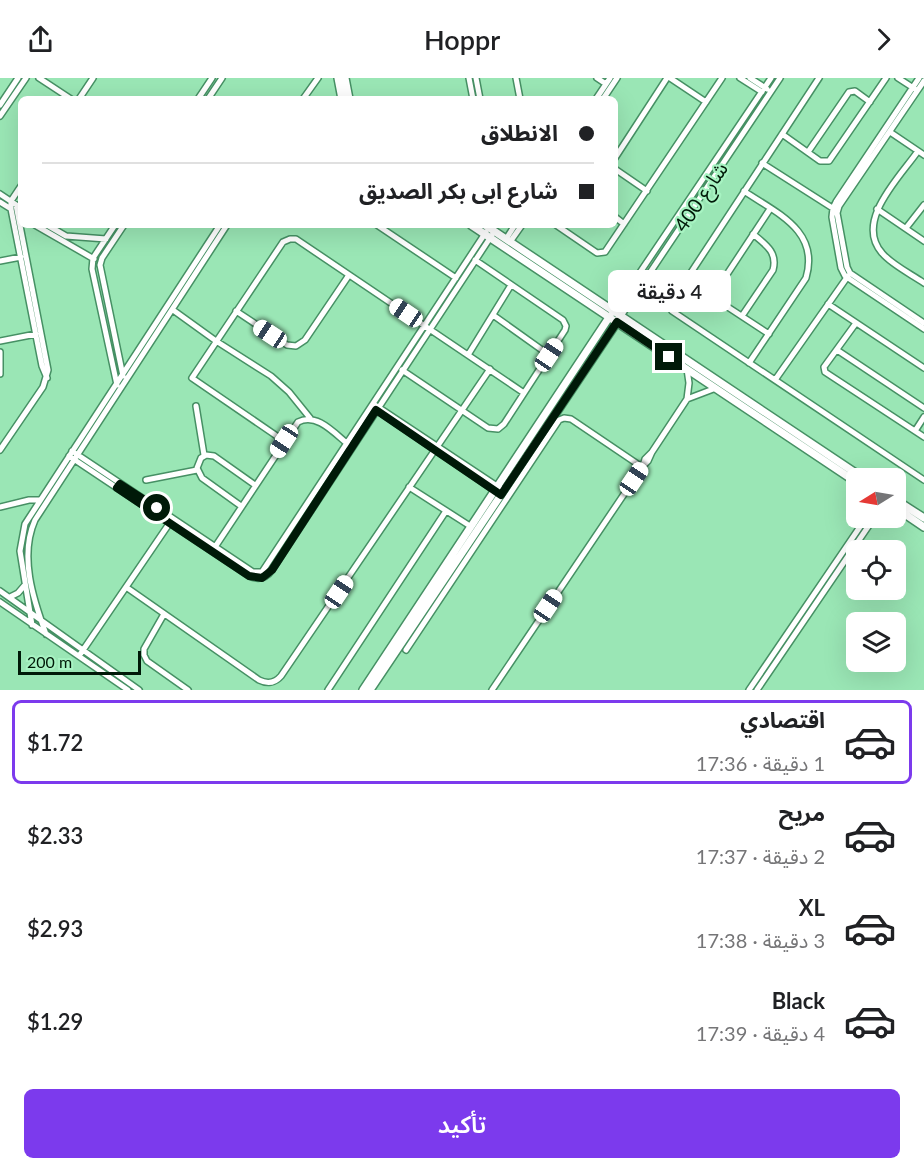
<!DOCTYPE html>
<html lang="ar">
<meta charset="utf-8">
<style>
body{margin:0;font-family:Lato,"Noto Sans Arabic",sans-serif;background:#f6f6f6;color:#202124;direction:rtl;height:100vh;display:flex;flex-direction:column;font-size:22px;white-space:nowrap}
*{box-sizing:border-box;margin:0}
p{font-size:20px;color:#757577}
.icon{flex:none;width:33px;height:33px;fill:none;stroke:currentColor;stroke-width:2;stroke-linecap:round;stroke-linejoin:round}
.map{position:relative;height:612px;overflow:hidden;direction:ltr}
.sheet{display:flex;flex-direction:column;background:#fff;flex:1}
.sheet>*{flex:none}
.top-card{position:absolute;left:18px;top:18px;width:600px;height:132px;border-radius:9px;box-shadow:0 6px 24px #0002;direction:rtl;display:grid;align-content:center;height:132px;padding:0 24px;background:#fff}
.needle{width:39px;rotate:259deg}
.controls{position:absolute;left:846px;top:390px;display:grid;gap:12px}
.controls a{display:grid;place-items:center;width:60px;height:60px;border-radius:9px;background:#fff;box-shadow:0 6px 24px #0002;font-size:30px}
.scale{position:absolute;left:18px;bottom:15px;width:123px;box-sizing:border-box;padding-left:6px;border:3px solid #001908;border-top:0;font-size:16px;line-height:21px;white-space:nowrap;color:#001908;-webkit-text-stroke:4px #a7f3c2;paint-order:stroke}
.end{position:absolute;width:27px;height:27px;margin:-14px;border:8px solid #001908;background:#fff;box-shadow:0 0 0 3px #fff}
.from{border-radius:50%}
.bubble{position:absolute;height:42px;border-radius:9px;background:#fff;box-shadow:0 6px 24px #0002;font-size:20px;font-weight:600;line-height:42px;text-align:center;direction:rtl}
.car{position:absolute;width:18px;height:36px;margin:-18px -9px;border-radius:8px;box-shadow:0 0 4px 2px #0007;background:linear-gradient(#fff 24%,#345 0 40%,#fff 0 76%,#345 0 86%,#fff 0)}
.top-card b{display:flex;align-items:center;gap:21px;height:57px;font-size:22px}
.top-card b+b{border-top:2px solid #e0e0e0}
.top-card i{width:15px;height:15px;background:#202124}
ul{padding:10px 0 0;list-style:none}
li{display:flex;align-items:center;gap:18px;height:84px;margin:0 12px 9px;padding:0 12px;border:3px solid transparent;border-radius:9px}
li div{flex:1}
li b{display:block;font-size:22px}
li em{font-style:normal;font-weight:600}
li.active{border-color:#7c3aed}
li>.icon{width:54px;height:54px;stroke-width:1.5}
.cta{display:flex;gap:12px;margin-top:auto;padding:12px 24px}
.cta a{flex:1;height:69px;border-radius:9px;background:#7c3aed;color:#fff;font-size:24px;font-weight:600;line-height:69px;text-align:center}
header{display:flex;justify-content:space-between;align-items:center;height:78px;padding:0 24px;background:#fff;font-size:27px;font-weight:600}
.map>svg:first-child{display:block}
</style>
<header><svg class="icon" aria-label="forward" viewBox="0 0 24 24"><path d="M9 5l7 7-7 7"/></svg>Hoppr<svg class="icon" aria-label="share" viewBox="0 0 24 24"><path d="M12 15V3M7 8l5-5 5 5M5 13v7h14v-7"/></svg></header>
<div class="map">
<svg width="924" height="612" viewBox="0 0 924 612">
<rect width="100%" height="100%" fill="#9ae6b5"/>
<g fill="none" stroke-linecap="round" stroke-linejoin="round">
<g stroke="#469064" stroke-width="8">
<path id="minor" d="M39,0L71,21
M469,0L473,21
M476,0L480,21
M516,0L520,21
M597,0L606,6
M670,0L706,24
M740,0L762,14
M750,0L767,11
M819,0L669,228L672,233L924,402
M898,0L915,11
M919,0L836,124L833,130L832,139L841,190L845,198L924,251
M924,3L839,128L837,135L847,189L850,195L924,245
M79,21L93,0
M198,21L212,0
M208,21L222,0
M303,21L318,0
M596,21L610,0
M603,21L617,0
M0,27L18,0
M0,38L26,0
M890,54L924,77
M782,56L820,83H829L886,0
M918,73C900,99 854,143 882,175C892,187 911,196 924,205
M808,74L849,14L855,13L870,24
M615,80L667,0
M762,85L834,131
M615,91L647,113
M21,108L11,123V131L42,288L47,300
M744,113C776,135 820,152 806,200L749,285
M0,116L21,130
M0,124L11,131
M877,131L924,163
M615,139L624,146
M35,147L94,181
M47,147L66,158L106,161
M115,147L93,180L92,191L117,307
M377,147L456,200
M556,147L597,175L605,174L722,0
M906,150L924,127
M506,161L515,147
M510,164L522,147
M0,183L21,179
M828,226L924,290
M173,232L216,263L271,298L289,314L310,340
M236,233L287,267L296,268L305,262L349,197
M614,233L771,0
M493,237L549,277
M621,238L780,0
M742,238L773,192C778,174 765,166 753,156
M856,245L824,289L825,294L924,359
M769,256L717,222L714,216L770,131
M0,263L36,256
M837,272L924,330
M0,274V296
M468,277L511,207
M402,292L488,350L498,351L504,346L565,252L566,248L563,242L475,182
M123,298L100,187L102,180L124,147
M775,302L848,198
M687,321L716,310
M375,327L500,410
M196,328L204,377
M375,331L501,417
M915,353L924,339
M284,363L192,300L283,164L290,161H296L524,315
M0,372L43,309L48,292L16,127
M72,373L253,494H262L486,154
M69,378L249,498C258,502 266,500 272,492L492,157
M643,388L645,381L652,374
M146,402L197,392
M409,409L470,448
M241,428L202,400L197,390L201,380L206,377L214,378L255,407
M0,429L29,422H39
M215,469L298,344C317,334 335,356 349,367
M126,509L259,602C267,606 275,605 281,598L490,291
M0,513L139,612
M10,519L18,515L24,508
M0,524L128,612
M164,536L144,571V577L147,583L188,612
M32,547L20,473L25,446L220,147
M46,556C33,521 19,478 35,442L227,147
M406,572L559,342L564,340L571,341L642,389
M79,578L171,443
M328,612L446,433
M492,612L643,388L648,383L652,374L687,321L689,305L687,291
M749,612L866,440
M757,612L874,440"/>
</g>
<g stroke="#469064" stroke-width="10">
<path id="major" d="M338,0L342,21
M345,0L349,21
M471,147L856,404
M485,147L863,400
M896,422L924,440
M896,430L924,449
M363,612L610,238
M370,612L619,241"/>
</g>
<use href="#minor" stroke="#fff" stroke-width="5"/>
<use href="#major" stroke="#fff" stroke-width="7"/>
</g>
<g fill="none" stroke-linecap="round" stroke-linejoin="round">
<path stroke="#001908" stroke-width="8" d="M157,430L120,406L117,410L249,498L262,500L272,492L376,332L501,417L617,244L669,279"/>
</g>
<g text-anchor="middle" stroke-width="4.5" stroke-linejoin="round" paint-order="stroke">
<g font-size="20" fill="#001908" stroke="#a7f3c2">
<text transform="translate(701 119) rotate(-56)" y="7">شارع 400</text>
</g>
</g>
</svg>
<div class="controls">
<a><svg class="needle" viewBox="-14 -14 28 28"><path d="M0-13l5 13h-10z" fill="#e53935"/><path d="M0 13l5-13h-10z" fill="#757577"/></svg></a>
<a><svg class="icon" aria-label="locate" viewBox="0 0 24 24"><circle cx="12" cy="12" r="6"/><path d="M12 2v4M12 18v4M2 12h4M18 12h4"/></svg></a>
<a><svg class="icon" aria-label="layers" viewBox="0 0 24 24"><path d="M12 4l9 5-9 5-9-5zM3 14l9 5 9-5"/></svg></a>
</div>
<div class="scale">200 m</div>
<i class="end from" style="left:157px;top:430px"></i>
<i class="end" style="left:669px;top:279px"></i>
<div class="bubble" style="left:608px;top:192px;width:123px">4 دقيقة</div>
<i class="car" style="left:406px;top:235px;rotate:304deg"></i>
<i class="car" style="left:270px;top:256px;rotate:303deg"></i>
<i class="car" style="left:549px;top:277px;rotate:34deg"></i>
<i class="car" style="left:284px;top:363px;rotate:213deg"></i>
<i class="car" style="left:634px;top:401px;rotate:34deg"></i>
<i class="car" style="left:339px;top:514px;rotate:34deg"></i>
<i class="car" style="left:548px;top:528px;rotate:34deg"></i>
<div class="top-card">
<b><i class="from"></i>الانطلاق</b>
<b><i></i>شارع ابى بكر الصديق</b>
</div>
</div>
<section class="sheet">
<ul>
<li class="active"><svg class="icon" aria-label="car" viewBox="0 0 24 24"><path d="M5 17H2v-5l4-1 3-4h7l3 4 3 1v5h-3M9 17h6M6 11h13"/><circle cx="7" cy="17" r="2"/><circle cx="17" cy="17" r="2"/></svg><div><b>اقتصادي</b><p>1 دقيقة · 17:36</p></div><em>$1.72</em></li>
<li><svg class="icon" aria-label="car" viewBox="0 0 24 24"><path d="M5 17H2v-5l4-1 3-4h7l3 4 3 1v5h-3M9 17h6M6 11h13"/><circle cx="7" cy="17" r="2"/><circle cx="17" cy="17" r="2"/></svg><div><b>مريح</b><p>2 دقيقة · 17:37</p></div><em>$2.33</em></li>
<li><svg class="icon" aria-label="car" viewBox="0 0 24 24"><path d="M5 17H2v-5l4-1 3-4h7l3 4 3 1v5h-3M9 17h6M6 11h13"/><circle cx="7" cy="17" r="2"/><circle cx="17" cy="17" r="2"/></svg><div><b>XL</b><p>3 دقيقة · 17:38</p></div><em>$2.93</em></li>
<li><svg class="icon" aria-label="car" viewBox="0 0 24 24"><path d="M5 17H2v-5l4-1 3-4h7l3 4 3 1v5h-3M9 17h6M6 11h13"/><circle cx="7" cy="17" r="2"/><circle cx="17" cy="17" r="2"/></svg><div><b>Black</b><p>4 دقيقة · 17:39</p></div><em>$1.29</em></li>
</ul>
<div class="cta"><a>تأكيد</a></div>
</section>
